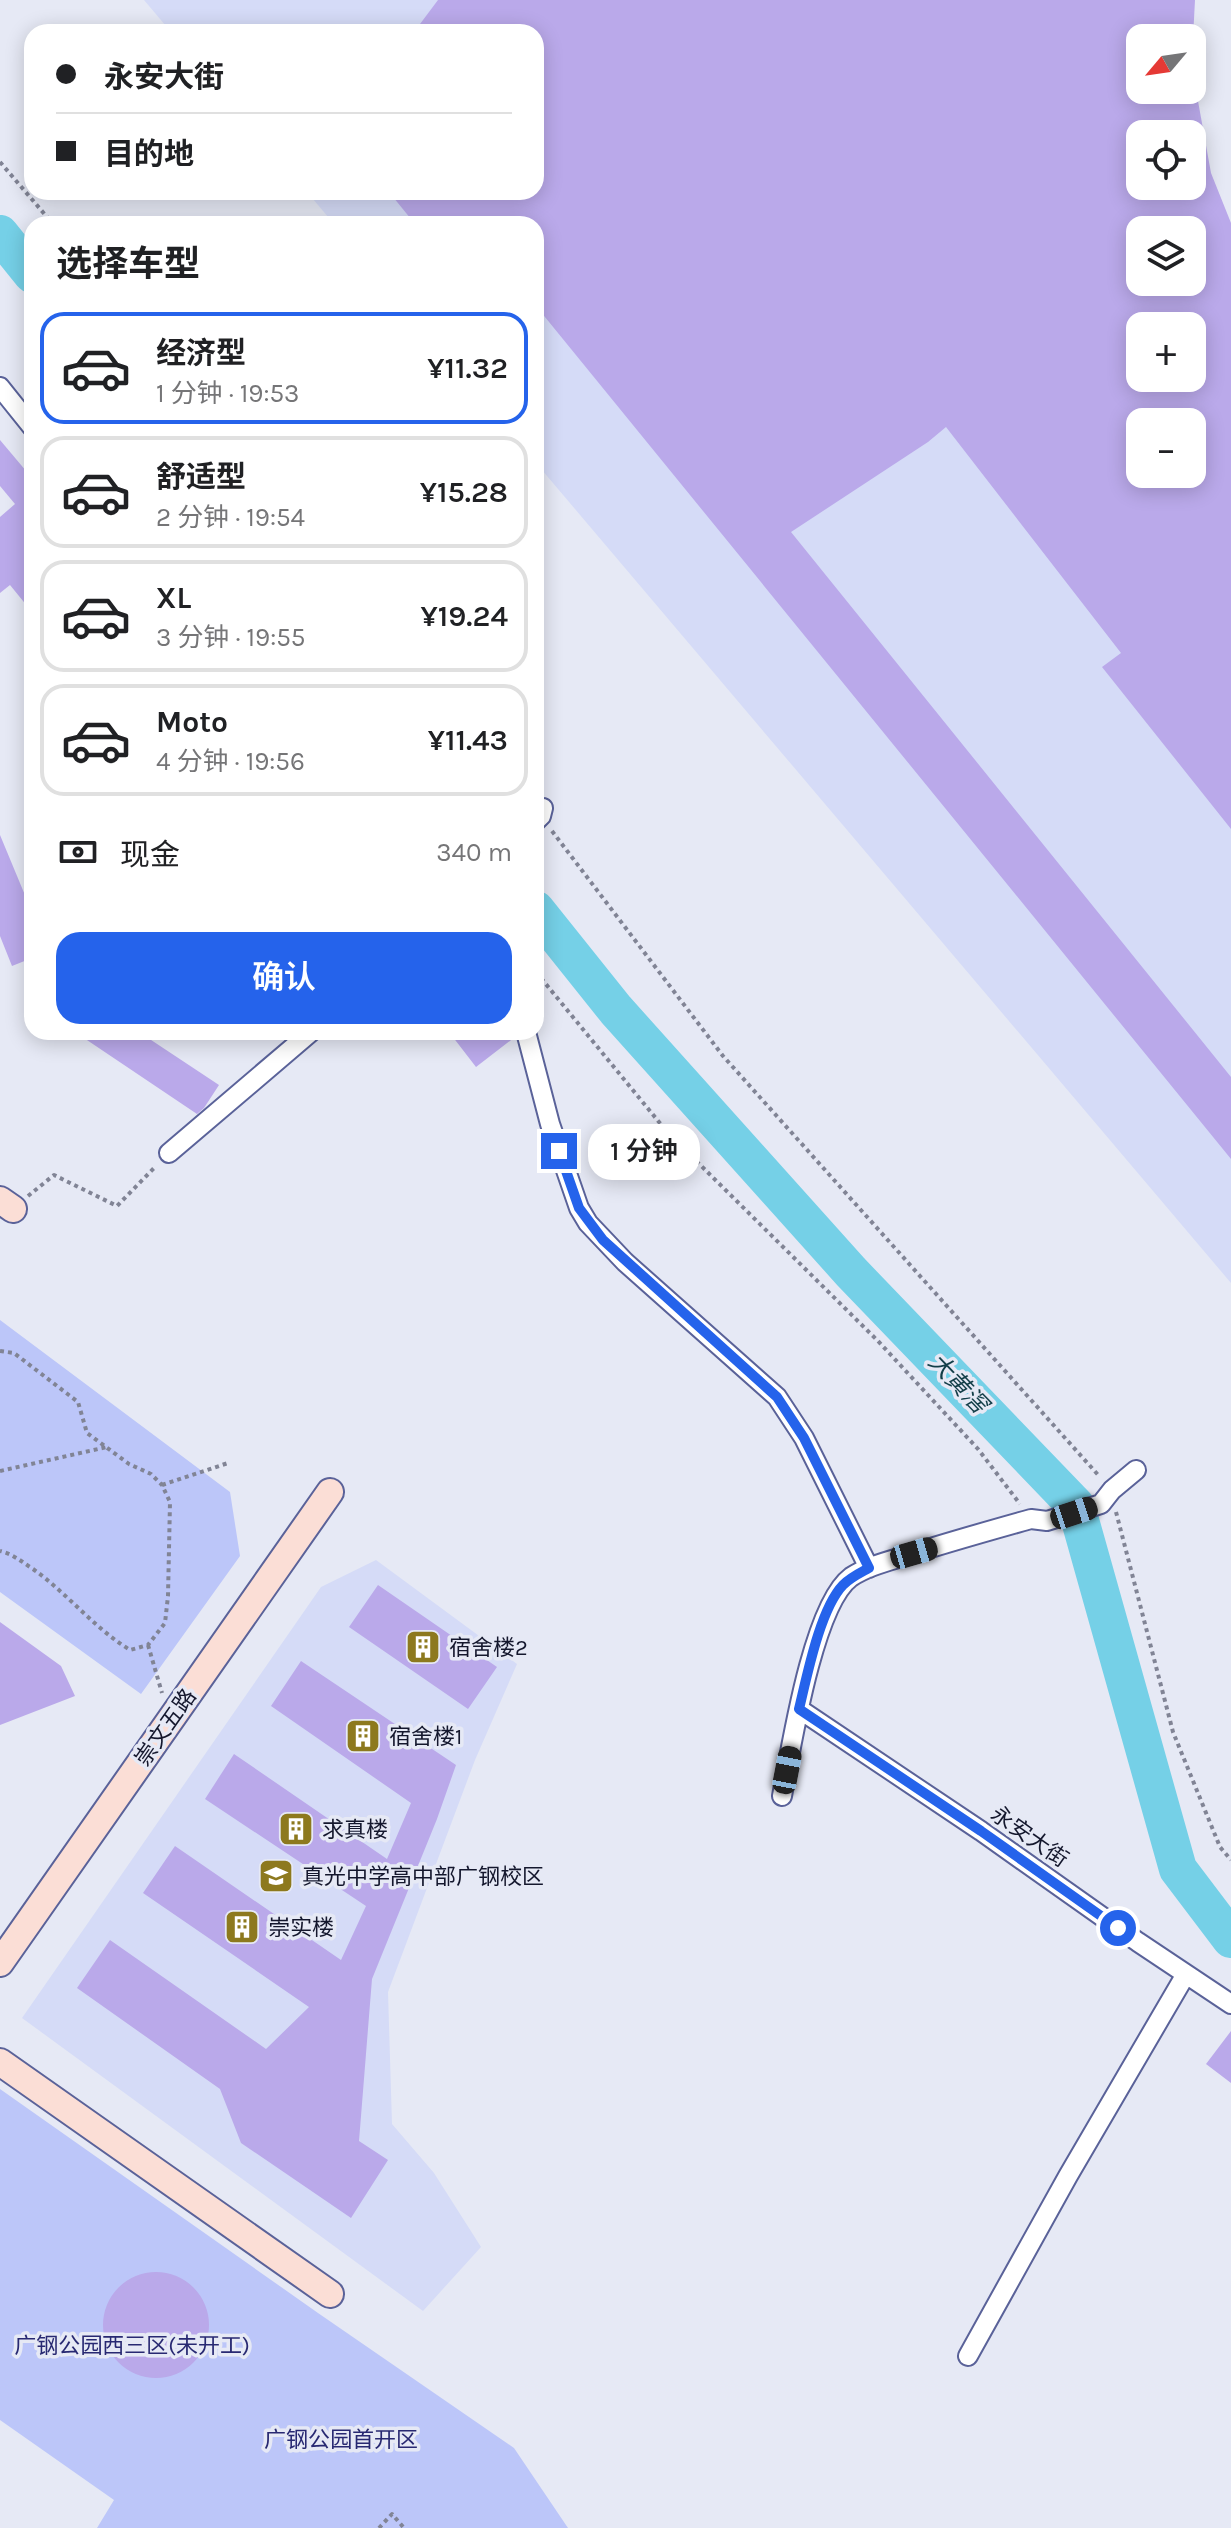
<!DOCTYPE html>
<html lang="zh">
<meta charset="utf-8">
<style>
body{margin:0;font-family:Karla,"Noto Sans SC",sans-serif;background:#f6f6f6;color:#202124;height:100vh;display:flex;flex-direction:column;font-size:30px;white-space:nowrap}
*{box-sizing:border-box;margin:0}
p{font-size:26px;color:#757577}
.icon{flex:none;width:44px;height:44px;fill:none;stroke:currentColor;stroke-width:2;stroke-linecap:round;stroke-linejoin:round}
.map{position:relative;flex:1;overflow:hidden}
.sheet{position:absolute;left:24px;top:216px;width:520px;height:824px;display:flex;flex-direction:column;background:#fff;border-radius:24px;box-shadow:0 4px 20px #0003}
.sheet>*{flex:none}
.top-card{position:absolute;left:24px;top:24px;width:520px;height:176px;border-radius:24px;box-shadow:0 4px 20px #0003;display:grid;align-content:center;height:176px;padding:0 32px;background:#fff}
.needle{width:52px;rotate:241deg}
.controls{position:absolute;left:1126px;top:24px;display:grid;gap:16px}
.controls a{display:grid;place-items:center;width:80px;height:80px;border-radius:16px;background:#fff;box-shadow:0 4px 20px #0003;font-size:40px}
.end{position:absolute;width:36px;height:36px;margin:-18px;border:10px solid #2563eb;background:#fff;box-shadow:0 0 0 4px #fff}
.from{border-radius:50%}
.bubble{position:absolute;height:56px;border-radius:24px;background:#fff;box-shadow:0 4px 20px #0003;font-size:26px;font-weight:600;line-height:56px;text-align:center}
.car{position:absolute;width:24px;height:48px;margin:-24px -12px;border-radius:10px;box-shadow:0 0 6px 2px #0007;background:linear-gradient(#222 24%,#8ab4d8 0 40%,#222 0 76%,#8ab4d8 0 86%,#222 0)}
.top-card b{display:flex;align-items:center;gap:28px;height:76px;font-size:30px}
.top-card b+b{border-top:2px solid #e0e0e0}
.top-card i{width:20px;height:20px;background:#202124}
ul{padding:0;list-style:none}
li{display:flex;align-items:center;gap:24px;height:112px;margin:0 16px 12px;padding:0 16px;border:4px solid #e0e0e0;border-radius:24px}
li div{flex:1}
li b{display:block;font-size:30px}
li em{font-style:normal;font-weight:600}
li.active{border-color:#2563eb}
li>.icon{width:72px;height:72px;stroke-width:1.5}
h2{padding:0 32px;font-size:36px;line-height:96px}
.pay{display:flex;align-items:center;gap:20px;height:88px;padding:0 32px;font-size:30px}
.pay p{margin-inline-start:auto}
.primary-button{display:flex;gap:16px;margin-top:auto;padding:16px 32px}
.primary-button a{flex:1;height:92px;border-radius:24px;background:#2563eb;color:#fff;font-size:32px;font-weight:600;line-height:92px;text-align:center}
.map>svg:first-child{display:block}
</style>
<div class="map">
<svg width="1231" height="2528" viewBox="0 0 1231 2528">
<rect width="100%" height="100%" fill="#e6e9f5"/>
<path fill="#d5dbf7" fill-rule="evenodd" d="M144,0H1164L1140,38V282H1192L1231,366V1283L536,463V224H334L307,192H536V32H171ZM1140,326H1192V378H1140ZM1140,422H1192V474H1140Z
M376,1560L517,1664L475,1760L388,1992L392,2124L434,2173L481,2247L423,2311L22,2018L321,1587Z"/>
<path fill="#bcc6f9" d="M0,1320L230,1492L240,1556L141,1694L0,1592Z
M0,2089L318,2313L514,2448L568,2528H97L114,2500L0,2420Z"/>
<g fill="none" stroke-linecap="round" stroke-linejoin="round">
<path stroke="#75d0e7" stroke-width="38" d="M0,234L32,274
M536,910L616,1010L851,1272L1076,1506L1178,1869L1231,1939"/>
</g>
<path fill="#baa9ea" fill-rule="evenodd" d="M438,0H1195L1193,38H1140V90H1196L1211,173L1231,223V829L1102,667L1121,653L946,427L928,442L791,532L1231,1077V1159L536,306V224H415L389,192H536V32H414ZM1140,134H1192V186H1140ZM1140,230H1192V282H1140ZM1140,326H1192V378H1140ZM1140,422H1192V474H1140Z
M0,440L32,478V612L10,585L0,593V517L15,504L0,486Z
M0,835L32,912V958L12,966L0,936Z
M75,1032H139L219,1085L204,1108L197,1114Z
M449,1032H514L515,1037L476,1067Z
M378,1585L497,1667L468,1709L349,1627Z
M0,1622L61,1666L75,1696L0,1725Z
M301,1661L456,1765L437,1819L372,1979L359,2141L388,2160L351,2218L241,2143L220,2089L77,1988L110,1940L266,2049L309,2007L143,1893L175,1846L341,1960L366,1906L205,1799L234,1754L387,1859L411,1803L271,1706Z
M1231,2031V2083L1206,2064Z
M103 2325a53 53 0 1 1 106 0a53 53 0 1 1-106 0Z"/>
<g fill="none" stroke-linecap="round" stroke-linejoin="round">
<g stroke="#5a6299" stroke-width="22">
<path id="street" d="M0,387L32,427
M536,821L541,816L543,808
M526,1032L550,1124L579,1208L588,1223L625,1262L777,1397L804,1438L869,1568
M169,1153L311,1032
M799,1709L981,1831L1138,1942L1231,2004
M782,1796C791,1748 813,1605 851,1577C866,1567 885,1562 902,1557C945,1543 988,1531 1031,1519L1047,1521L1101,1504L1112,1490L1136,1470
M968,2356L1068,2176L1186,1974"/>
</g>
<g stroke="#5a6299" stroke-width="30">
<path id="secondary" d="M0,1200L13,1209
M0,1963L330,1492
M0,2062L330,2294"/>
</g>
<path stroke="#818495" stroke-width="4" stroke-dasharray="4 4" stroke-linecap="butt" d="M0,162L53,224
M552,831L723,1056L1100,1477
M536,972L668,1133L878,1341L978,1449L1020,1504
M28,1196L54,1175L117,1206L156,1166
M0,1351L14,1353L78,1402L87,1433L129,1464L151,1474L162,1485L170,1502L168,1596L165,1623L148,1645L130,1650C94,1628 67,1593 33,1569C22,1562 13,1554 0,1551
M0,1471L107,1447
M162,1485L228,1463
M1116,1512L1173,1732L1220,1847L1231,1860
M148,1645L162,1693
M379,2528L392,2514L404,2528"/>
<use href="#street" stroke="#fff" stroke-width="18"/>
<use href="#secondary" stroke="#fbded6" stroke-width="26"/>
</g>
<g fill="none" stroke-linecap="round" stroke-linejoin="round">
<path stroke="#2563eb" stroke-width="10" d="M559,1151L579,1208L603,1240L777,1397L804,1438L869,1568C860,1573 851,1577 843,1585C820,1609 807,1676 799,1709L981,1831L1118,1928"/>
</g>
<defs>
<g id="building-square" transform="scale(1.8)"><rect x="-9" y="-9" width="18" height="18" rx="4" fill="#8d791e" stroke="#e6e9f5"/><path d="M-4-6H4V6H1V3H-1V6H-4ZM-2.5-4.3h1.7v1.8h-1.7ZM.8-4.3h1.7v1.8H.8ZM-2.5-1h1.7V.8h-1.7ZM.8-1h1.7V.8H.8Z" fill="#fff"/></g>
<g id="school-square" transform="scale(1.8)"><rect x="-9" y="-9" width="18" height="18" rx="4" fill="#8d791e" stroke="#e6e9f5"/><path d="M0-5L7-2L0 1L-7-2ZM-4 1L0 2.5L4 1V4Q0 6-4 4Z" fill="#fff"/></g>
</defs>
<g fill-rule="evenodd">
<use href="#building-square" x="423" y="1647"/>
<use href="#building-square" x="363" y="1736"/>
<use href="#building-square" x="296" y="1829"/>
<use href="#school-square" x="276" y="1876"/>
<use href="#building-square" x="242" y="1927"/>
</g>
<g text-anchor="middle" stroke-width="7" stroke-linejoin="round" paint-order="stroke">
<g font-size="22" fill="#14172d" stroke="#e6e9f5" text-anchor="start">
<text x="449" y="1655">宿舍楼2</text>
<text x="389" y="1744">宿舍楼1</text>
<text x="322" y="1837">求真楼</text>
<text x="302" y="1884">真光中学高中部广钢校区</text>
<text x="268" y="1935">崇实楼</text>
</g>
<g font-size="22" fill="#14172d" stroke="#e6e9f5">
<text transform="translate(165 1727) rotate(-55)" y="8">崇文五路</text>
<text transform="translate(1030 1836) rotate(35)" y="8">永安大街</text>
</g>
<g font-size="22" fill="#282972" stroke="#e6e9f5">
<text x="132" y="2353">广钢公园西三区(未开工)</text>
<text x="341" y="2447">广钢公园首开区</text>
</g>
<g font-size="24" font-style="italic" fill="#133e48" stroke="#e6e9f5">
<text transform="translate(958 1383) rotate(46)" y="8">大黄滘</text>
</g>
</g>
</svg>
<div class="controls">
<a><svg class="needle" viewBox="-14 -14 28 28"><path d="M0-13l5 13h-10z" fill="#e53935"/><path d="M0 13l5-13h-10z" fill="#757577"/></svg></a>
<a><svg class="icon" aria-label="locate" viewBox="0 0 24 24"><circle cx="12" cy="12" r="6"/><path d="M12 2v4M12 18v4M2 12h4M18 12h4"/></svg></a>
<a><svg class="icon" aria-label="layers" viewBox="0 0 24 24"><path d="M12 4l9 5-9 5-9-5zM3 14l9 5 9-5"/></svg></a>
<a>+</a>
<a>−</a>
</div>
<i class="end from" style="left:1118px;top:1928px"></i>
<i class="end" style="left:559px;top:1151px"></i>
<div class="bubble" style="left:588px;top:1124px;width:112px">1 分钟</div>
<i class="car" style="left:1074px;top:1513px;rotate:72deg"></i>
<i class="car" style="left:914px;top:1553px;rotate:74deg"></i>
<i class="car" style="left:787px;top:1770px;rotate:11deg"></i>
<div class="top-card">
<b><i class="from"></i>永安大街</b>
<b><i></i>目的地</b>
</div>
<section class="sheet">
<h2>选择车型</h2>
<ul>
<li class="active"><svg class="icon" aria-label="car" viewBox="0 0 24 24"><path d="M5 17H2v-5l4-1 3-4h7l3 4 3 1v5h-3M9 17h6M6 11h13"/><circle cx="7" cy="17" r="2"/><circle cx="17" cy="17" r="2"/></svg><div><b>经济型</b><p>1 分钟 · 19:53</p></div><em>¥11.32</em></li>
<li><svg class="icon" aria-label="car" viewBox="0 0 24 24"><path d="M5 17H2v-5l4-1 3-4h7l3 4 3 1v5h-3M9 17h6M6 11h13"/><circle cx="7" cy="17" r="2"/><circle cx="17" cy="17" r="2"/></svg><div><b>舒适型</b><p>2 分钟 · 19:54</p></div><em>¥15.28</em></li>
<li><svg class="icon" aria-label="car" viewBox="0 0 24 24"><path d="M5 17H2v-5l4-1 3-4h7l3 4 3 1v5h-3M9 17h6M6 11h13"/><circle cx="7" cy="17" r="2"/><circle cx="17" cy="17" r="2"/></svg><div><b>XL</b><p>3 分钟 · 19:55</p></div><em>¥19.24</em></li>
<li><svg class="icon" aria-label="car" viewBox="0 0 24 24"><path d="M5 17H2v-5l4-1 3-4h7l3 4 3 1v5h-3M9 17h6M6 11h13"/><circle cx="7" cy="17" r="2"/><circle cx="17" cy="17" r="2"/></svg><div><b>Moto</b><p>4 分钟 · 19:56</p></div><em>¥11.43</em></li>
</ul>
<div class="pay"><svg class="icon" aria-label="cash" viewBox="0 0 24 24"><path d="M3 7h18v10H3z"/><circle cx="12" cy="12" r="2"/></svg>现金<p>340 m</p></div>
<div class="primary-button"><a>确认</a></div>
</section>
</div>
